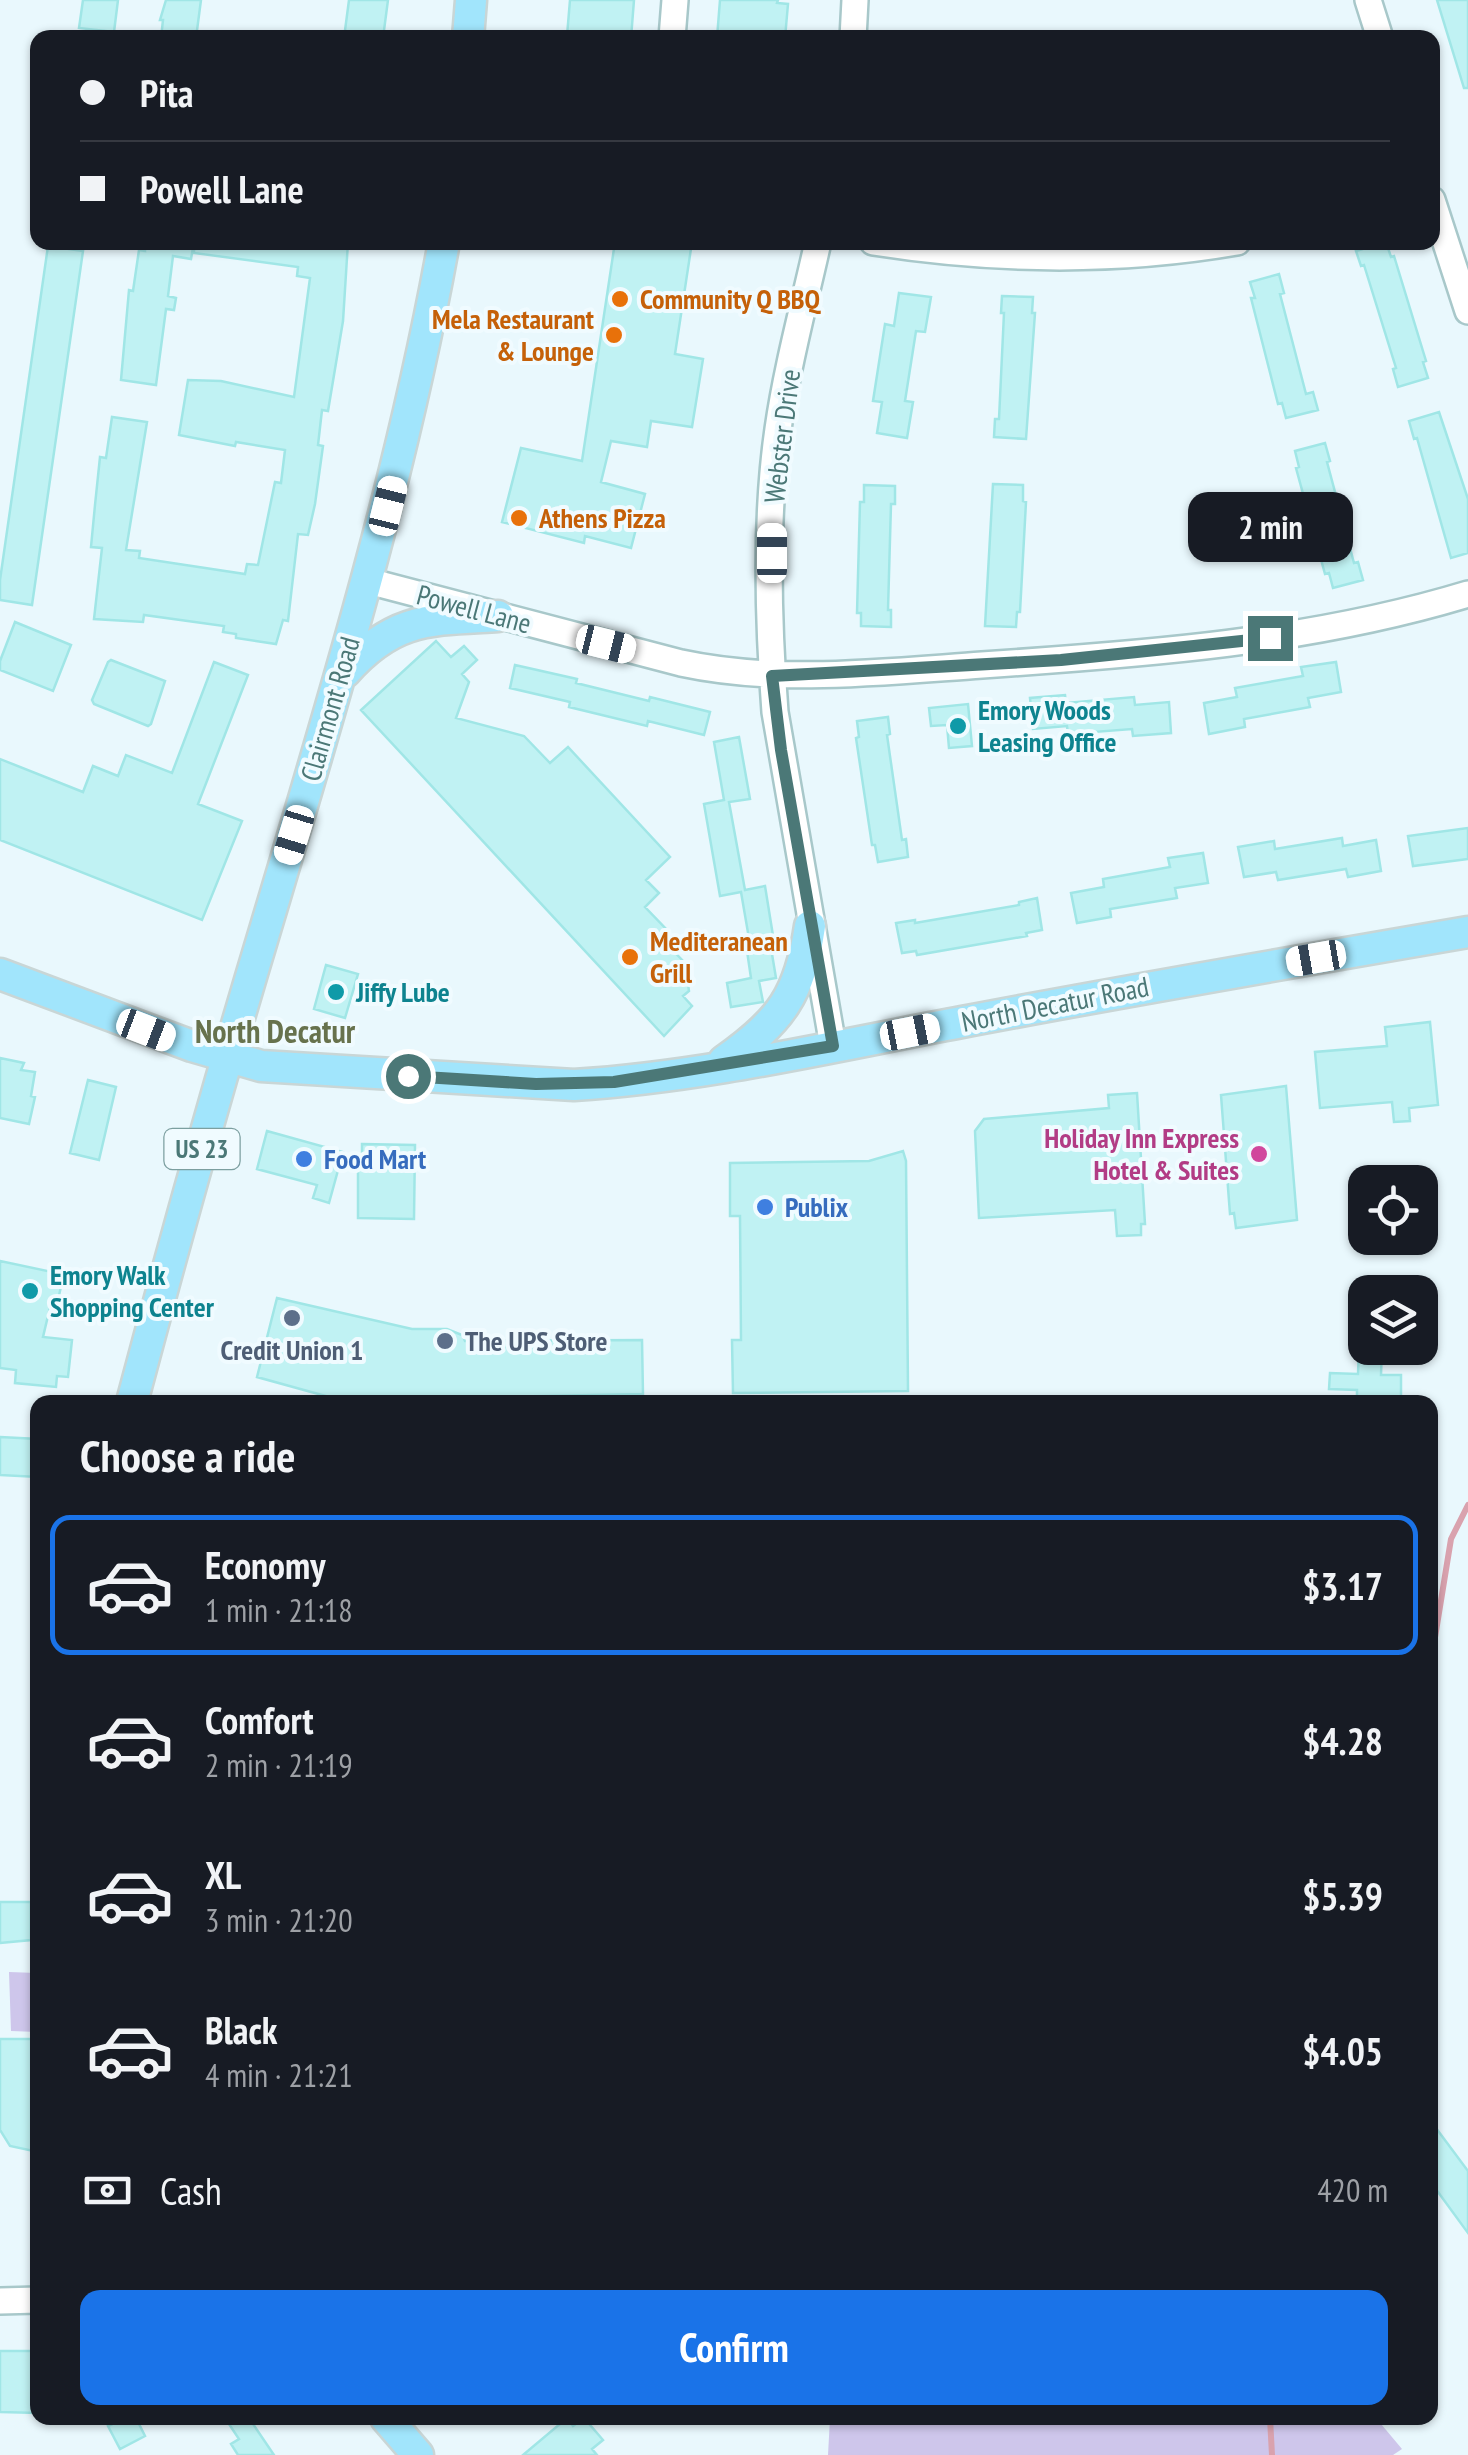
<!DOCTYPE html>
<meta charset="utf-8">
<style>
body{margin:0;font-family:"PT Sans Narrow",sans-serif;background:#20242c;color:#f1f3f6;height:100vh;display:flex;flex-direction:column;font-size:38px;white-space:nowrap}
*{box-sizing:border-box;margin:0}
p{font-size:32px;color:#9ea1a6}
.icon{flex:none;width:55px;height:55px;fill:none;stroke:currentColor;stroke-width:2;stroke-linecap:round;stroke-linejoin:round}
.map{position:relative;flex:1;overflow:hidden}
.sheet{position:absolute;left:30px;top:1395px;width:1408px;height:1030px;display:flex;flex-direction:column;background:#171b24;border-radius:20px;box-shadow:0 2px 8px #0004}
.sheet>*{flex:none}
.guide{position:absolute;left:30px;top:30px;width:1410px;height:220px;border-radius:20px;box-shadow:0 2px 8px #0004;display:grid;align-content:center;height:220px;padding:0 50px;background:#171b24}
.buttons{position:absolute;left:1348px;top:1165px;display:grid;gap:20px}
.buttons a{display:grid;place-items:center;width:90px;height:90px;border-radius:20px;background:#171b24;box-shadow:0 2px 8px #0004;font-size:50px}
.end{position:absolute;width:45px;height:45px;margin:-22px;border:12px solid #4b7877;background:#fff;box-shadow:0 0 0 5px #fff}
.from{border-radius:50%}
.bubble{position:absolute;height:70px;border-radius:20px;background:#171b24;box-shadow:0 2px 8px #0004;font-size:32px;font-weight:700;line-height:70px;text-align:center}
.car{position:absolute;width:30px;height:60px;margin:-30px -15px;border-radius:12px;box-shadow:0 0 8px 2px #0007;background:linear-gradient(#fff 24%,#345 0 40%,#fff 0 76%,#345 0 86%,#fff 0)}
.guide b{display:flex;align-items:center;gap:35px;height:95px;font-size:38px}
.guide b+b{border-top:2px solid #363941}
.guide i{width:25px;height:25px;background:#f1f3f6}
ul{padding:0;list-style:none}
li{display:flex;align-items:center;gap:30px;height:140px;margin:0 20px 15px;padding:0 30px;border:5px solid transparent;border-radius:20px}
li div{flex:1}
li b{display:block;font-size:38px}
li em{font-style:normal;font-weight:700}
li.active{border-color:#1a73e8}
li>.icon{width:90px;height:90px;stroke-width:1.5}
h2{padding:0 50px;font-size:45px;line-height:120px}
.pay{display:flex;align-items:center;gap:25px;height:110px;padding:0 50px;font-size:38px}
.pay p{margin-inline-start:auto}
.cta{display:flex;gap:20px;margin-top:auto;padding:20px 50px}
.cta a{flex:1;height:115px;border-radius:20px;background:#1a73e8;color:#fff;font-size:40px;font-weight:700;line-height:115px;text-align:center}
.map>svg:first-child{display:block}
</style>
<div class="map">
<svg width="1468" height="2455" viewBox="0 0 1468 2455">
<rect width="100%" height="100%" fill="#e9f8fd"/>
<path fill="#cec6eb" d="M9,1972L37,1973V2032L11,2031Z
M830,2418H1376L1402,2449L1393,2455H828Z"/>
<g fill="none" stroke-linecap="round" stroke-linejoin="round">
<path stroke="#d9a2ae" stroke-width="6" d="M1430,1668L1451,1539L1468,1505
M1270,2418L1272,2455"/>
</g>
<path fill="#c0f2f3" stroke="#a0e6e6" stroke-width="2.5" d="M83,0H118L114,32L79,28Z
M166,0H201L196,38H161L163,20H160Z
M349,0H388L383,38H344Z
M570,0H634L631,38L567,36Z
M720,0H778L777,3L788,4L785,38H717Z
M1437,0H1468V88H1464Z
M145,242H194L191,259L173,256L168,296L176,298L174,310L166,309L156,385L121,380L129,290L133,291L139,250L145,251Z
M194,242H348L343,321L328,411L322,410L318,445L323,446L315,504L308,535L298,534L288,621L283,620L276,644L236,638V634L223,632L224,626L144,615L143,622L94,619L102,548L91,547L95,505L100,457L106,458L112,417L147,422L126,550L140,551L139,558L245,574L247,564L258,565L275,482L281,483L285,450L236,442L235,446L179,435L188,380L221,381L294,397L310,278L297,276L298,267L194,253Z
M615,242H692L675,354L703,359L692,427L651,421L647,447L611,441L601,482L645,494L631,548L585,536L584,543L502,522L521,448L582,461Z
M1386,242L1391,257L1394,256L1426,361L1423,362L1428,378L1398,387L1393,369L1396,368L1364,265L1361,266L1356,251Z
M48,246L83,251L32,605L0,600V580Z
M1279,274L1284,293L1280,294L1306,394L1313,392L1318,410L1286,418L1282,403L1278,404L1251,298H1255L1250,282Z
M899,293L931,297L925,332L916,331L905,401L913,402L907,438L877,433L882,402L873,401L885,324L894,326Z
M1002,296L1033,297L1032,313H1035L1026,439L994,437L995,419H999L1004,313H1001Z
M1439,412L1468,499V553L1451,558L1417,438L1414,439L1409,421Z
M1325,443L1330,461L1327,462L1354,563L1358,562L1363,580L1333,588L1329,573L1325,574L1296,468L1299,467L1295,451Z
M993,484L1023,485V501L1026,502L1020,612H1017L1016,627L985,626Z
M864,485L895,486V504H891L888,610H891V627L861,626V613H857L860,502H864Z
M15,622L71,645L53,691L0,670V661Z
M436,641L451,657L464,646L477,660L462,674L469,682L456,718L524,736L550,763L568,747L670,857L646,880L659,893L645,907L668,931L661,938L685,963L689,991L683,996L692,1006L664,1036L361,710Z
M111,660L165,681L151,724L148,726L94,704L92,700L108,662Z
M214,662L248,675L198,804L242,821L202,920L0,840V759L83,792L93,766L118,776L126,755L172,773Z
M1336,662L1341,692L1308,698L1310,707L1244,719L1245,727L1209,734L1204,703L1237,697L1235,688L1303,676L1301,667Z
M515,665L577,679L576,683L649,701L650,697L710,712L704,735L648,721L647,726L569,707L570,702L510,688Z
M1065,695L1066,703L1134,697L1135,705L1169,702L1171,733L1133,736L1132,729L1068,734L1067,726L1033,729L1030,698Z
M968,704L972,746L949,748L947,725L931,726L929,708Z
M888,717L890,734L887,735L902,840L906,839L908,857L878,862L875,845H872L856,738L859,737L857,721Z
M739,737L750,799L729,802L745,890L765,886L775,948H771L776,978L759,981L763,1002L731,1007L727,983L751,978L747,951L751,950L741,892L720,896L704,804L724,800L714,742Z
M1468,828V859L1413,866L1408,836Z
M1342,838L1343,846L1376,840L1381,871L1348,877L1346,869L1278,880L1276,872L1244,877L1238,847L1274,841L1275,849Z
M1203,853L1208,883L1175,888L1177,898L1110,909L1111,917L1077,923L1071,893L1104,887L1103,879L1170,867L1168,858Z
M1037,898L1042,930L1026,933L1027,936L917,955L916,951L902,953L896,923L915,920V923L1019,905V902Z
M326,965L358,974L345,1018L314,1009Z
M1430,1022L1438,1105L1409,1108L1410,1121L1394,1122L1392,1102L1320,1108L1315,1052L1387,1046L1385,1027Z
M0,1058L24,1063L21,1070L35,1072L31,1096L35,1097L29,1124L0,1118Z
M88,1080L116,1087L99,1160L70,1153Z
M1286,1086L1297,1220L1236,1228L1234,1213L1230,1214L1221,1095Z
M1137,1093L1145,1224H1141V1235L1117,1236L1115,1210L979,1218L975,1131L984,1119L1109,1108L1108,1095Z
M267,1131L343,1152L329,1203L313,1198L317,1185L257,1169Z
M362,1144L415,1145L414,1219L358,1218V1157L362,1158Z
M903,1151L906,1161L908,1391L733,1393L732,1340H741L740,1216H730V1163L869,1161Z
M0,1261L57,1273L62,1282L58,1300L52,1299L43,1337L72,1340L68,1377L57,1376L56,1387L15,1383L16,1370L0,1368Z
M277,1298L412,1329H447L462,1335L465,1341L642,1340L643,1394L340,1400L257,1377Z
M1359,1348H1382L1381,1375H1401V1402H1357V1390L1329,1389L1330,1373L1358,1374Z
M0,1437L38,1439V1477L0,1475Z
M0,1902H31V1940L0,1943Z
M0,2039H38V2152L10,2146L0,2130Z
M1430,2120L1468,2171V2233L1430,2181Z
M0,2351H38V2413L0,2412Z
M125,2418H136L145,2436L120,2449L108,2426Z
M225,2418H249L274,2455H238L231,2444L239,2439Z
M567,2418L573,2426L584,2418L603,2440L592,2449L597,2455H523Z"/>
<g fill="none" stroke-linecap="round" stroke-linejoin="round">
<g stroke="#a8c8ca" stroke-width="30">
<path id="minor" d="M1368,0L1380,38
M672,38L675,0
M853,38L855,0
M1432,200L1468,311
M818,242C804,305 787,366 778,429C765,519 768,621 775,712L833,1046
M873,242C995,261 1115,263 1237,242
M368,581L681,663C779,684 882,672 982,665C1146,654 1310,642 1468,594
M0,2301L38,2300"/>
</g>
<g stroke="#c9d6d6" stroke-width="35">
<path id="major" d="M468,38L471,0
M345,672C394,617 430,620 498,616
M0,974L192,1046L261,1066L574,1085C704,1077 834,1046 962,1022C1130,990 1299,961 1468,932
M724,1061C781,1021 800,995 810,926
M132,1402C174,1244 218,1086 265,930C333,702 402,476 444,242
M386,2418L418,2455"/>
</g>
<use href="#minor" stroke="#fff" stroke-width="25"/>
<use href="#major" stroke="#a1e5fc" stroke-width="30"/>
</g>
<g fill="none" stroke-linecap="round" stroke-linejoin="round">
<path stroke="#4b7877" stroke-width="12" d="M408,1076L536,1084L614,1082L833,1046L781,750L772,676L1061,660L1270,638"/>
</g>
<g fill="#e8710a" stroke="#f0fbff" stroke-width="4">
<circle cx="620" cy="299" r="10"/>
<circle cx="614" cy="335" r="10"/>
<circle cx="519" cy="518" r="10"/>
<circle cx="630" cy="957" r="10"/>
</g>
<g fill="#0f9aa8" stroke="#f0fbff" stroke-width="4">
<circle cx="958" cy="726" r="10"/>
<circle cx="336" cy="992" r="10"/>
<circle cx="30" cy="1291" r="10"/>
</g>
<circle fill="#d1479c" stroke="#f0fbff" stroke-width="4" cx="1259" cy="1154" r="10"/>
<g fill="#3f7fe0" stroke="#f0fbff" stroke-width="4">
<circle cx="304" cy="1159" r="10"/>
<circle cx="765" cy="1207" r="10"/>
</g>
<g fill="#5c6f8a" stroke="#f0fbff" stroke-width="4">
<circle cx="292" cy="1318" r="10"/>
<circle cx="445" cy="1341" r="10"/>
</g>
<g text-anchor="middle" stroke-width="8" stroke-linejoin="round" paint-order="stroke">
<rect fill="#f0fbff" stroke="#7c9fa0" stroke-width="2.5" x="164.5" y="1129" width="75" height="40" rx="8"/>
<g font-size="25" font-weight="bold" fill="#4b7877">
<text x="202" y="1158">US 23</text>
</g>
<g font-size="28" font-weight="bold" fill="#c56008" stroke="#f0fbff" text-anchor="start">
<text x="640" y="309">Community Q BBQ</text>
<text x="594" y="329" text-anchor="end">Mela Restaurant<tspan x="594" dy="32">&amp; Lounge</tspan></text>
<text x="539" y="528">Athens Pizza</text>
<text x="650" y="951">Mediteranean<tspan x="650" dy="32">Grill</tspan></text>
</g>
<g font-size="28" fill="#4b7877" stroke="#f0fbff">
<text transform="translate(782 436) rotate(-83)" y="10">Webster Drive</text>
<text transform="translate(474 609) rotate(15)" y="10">Powell Lane</text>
<text transform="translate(330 709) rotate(-74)" y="10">Clairmont Road</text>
<text transform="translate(1055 1004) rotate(-11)" y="10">North Decatur Road</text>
</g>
<g font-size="28" font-weight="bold" fill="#0d838f" stroke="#f0fbff" text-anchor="start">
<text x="978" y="720">Emory Woods<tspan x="978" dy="32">Leasing Office</tspan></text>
<text x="356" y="1002">Jiffy Lube</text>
<text x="50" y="1285">Emory Walk<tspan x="50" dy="32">Shopping Center</tspan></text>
</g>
<g font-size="28" font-weight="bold" fill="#b23c85" stroke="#f0fbff" text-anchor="end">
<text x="1239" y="1148">Holiday Inn Express<tspan x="1239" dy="32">Hotel &amp; Suites</tspan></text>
</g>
<g font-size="28" font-weight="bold" fill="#366cbe" stroke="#f0fbff" text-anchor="start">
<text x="324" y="1169">Food Mart</text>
<text x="785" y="1217">Publix</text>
</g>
<g font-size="28" font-weight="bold" fill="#4e5e75" stroke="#f0fbff" text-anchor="start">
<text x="465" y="1351">The UPS Store</text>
<text x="292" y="1360" text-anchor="middle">Credit Union 1</text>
</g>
<g font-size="32" font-weight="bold" fill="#67724d" stroke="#f0fbff">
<text x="275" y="1043">North Decatur</text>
</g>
</g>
</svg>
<div class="buttons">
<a><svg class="icon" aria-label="locate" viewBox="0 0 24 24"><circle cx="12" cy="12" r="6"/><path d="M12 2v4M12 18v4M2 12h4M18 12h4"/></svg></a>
<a><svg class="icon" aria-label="layers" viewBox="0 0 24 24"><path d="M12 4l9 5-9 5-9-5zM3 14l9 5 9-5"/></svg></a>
</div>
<i class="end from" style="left:408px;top:1076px"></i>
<i class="end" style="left:1270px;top:638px"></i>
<div class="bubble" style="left:1188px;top:492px;width:165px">2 min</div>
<i class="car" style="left:388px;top:506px;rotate:14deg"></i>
<i class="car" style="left:772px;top:553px;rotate:0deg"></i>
<i class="car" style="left:606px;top:644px;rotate:104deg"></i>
<i class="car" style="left:294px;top:835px;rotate:197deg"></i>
<i class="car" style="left:1316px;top:958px;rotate:260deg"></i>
<i class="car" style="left:146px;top:1030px;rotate:111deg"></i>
<i class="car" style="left:910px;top:1032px;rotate:79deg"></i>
<div class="guide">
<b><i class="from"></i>Pita</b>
<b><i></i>Powell Lane</b>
</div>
<section class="sheet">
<h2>Choose a ride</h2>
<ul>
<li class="active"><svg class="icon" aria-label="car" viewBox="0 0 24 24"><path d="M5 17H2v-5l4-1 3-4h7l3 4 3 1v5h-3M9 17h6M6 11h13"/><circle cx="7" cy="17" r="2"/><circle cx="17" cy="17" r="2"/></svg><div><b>Economy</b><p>1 min · 21:18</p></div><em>$3.17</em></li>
<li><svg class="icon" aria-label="car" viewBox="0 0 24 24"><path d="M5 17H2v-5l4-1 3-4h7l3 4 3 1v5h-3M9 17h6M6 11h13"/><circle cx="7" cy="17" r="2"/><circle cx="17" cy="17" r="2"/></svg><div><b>Comfort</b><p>2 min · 21:19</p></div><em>$4.28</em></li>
<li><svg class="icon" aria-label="car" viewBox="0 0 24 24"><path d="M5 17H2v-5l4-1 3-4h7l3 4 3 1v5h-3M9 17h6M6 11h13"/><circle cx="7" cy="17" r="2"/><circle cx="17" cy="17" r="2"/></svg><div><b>XL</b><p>3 min · 21:20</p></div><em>$5.39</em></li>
<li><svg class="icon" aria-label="car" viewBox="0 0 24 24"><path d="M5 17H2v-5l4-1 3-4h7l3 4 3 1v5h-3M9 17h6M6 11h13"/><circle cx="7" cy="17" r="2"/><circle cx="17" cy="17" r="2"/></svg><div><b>Black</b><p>4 min · 21:21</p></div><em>$4.05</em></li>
</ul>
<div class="pay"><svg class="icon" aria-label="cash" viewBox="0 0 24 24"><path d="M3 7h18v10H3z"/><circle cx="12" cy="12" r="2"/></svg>Cash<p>420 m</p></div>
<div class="cta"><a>Confirm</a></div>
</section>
</div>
